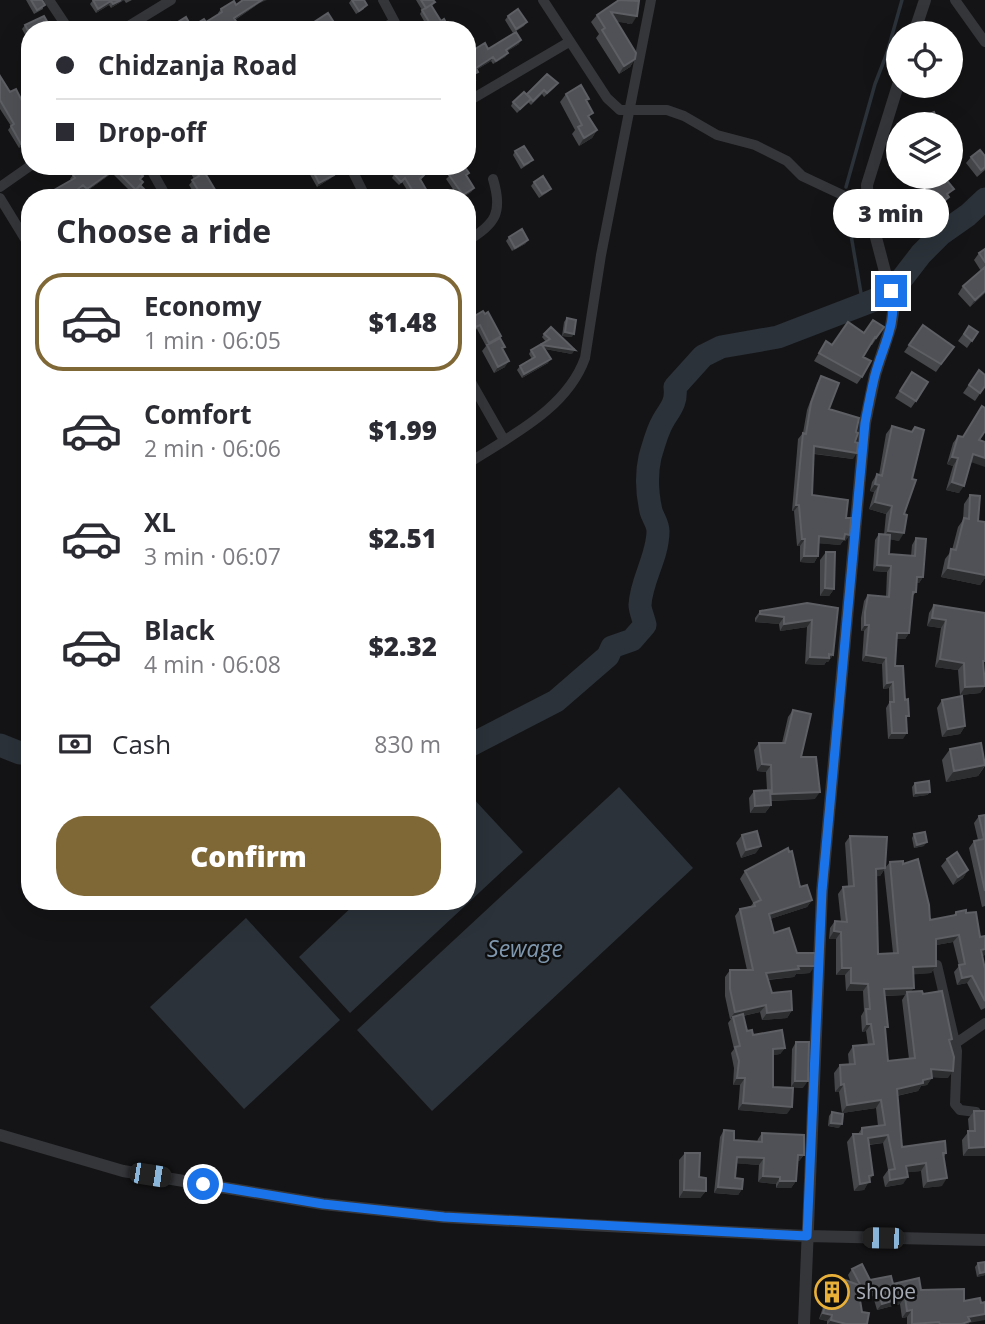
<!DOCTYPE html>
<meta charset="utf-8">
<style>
body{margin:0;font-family:"Open Sans",sans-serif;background:#f2f2f3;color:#2b2b33;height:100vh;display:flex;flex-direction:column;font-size:26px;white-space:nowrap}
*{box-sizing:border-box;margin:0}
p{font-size:23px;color:#7c7c81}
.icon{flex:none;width:38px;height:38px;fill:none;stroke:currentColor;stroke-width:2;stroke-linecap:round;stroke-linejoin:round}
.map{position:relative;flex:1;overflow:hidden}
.sheet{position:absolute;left:21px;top:189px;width:455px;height:721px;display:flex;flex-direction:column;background:#fff;border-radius:28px;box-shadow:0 7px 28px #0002}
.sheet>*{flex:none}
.guide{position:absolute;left:21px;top:21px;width:455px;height:154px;border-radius:28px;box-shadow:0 7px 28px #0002;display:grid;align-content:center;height:154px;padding:0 35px;background:#fff}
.controls{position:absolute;left:886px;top:21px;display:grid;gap:14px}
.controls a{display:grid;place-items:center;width:77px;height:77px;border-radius:50%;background:#fff;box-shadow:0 7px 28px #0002;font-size:35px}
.end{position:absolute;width:32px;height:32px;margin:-16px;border:9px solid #1a73e8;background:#fff;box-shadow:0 0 0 4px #fff}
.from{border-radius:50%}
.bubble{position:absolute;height:49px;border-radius:24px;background:#fff;box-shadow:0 7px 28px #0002;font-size:23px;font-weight:800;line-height:49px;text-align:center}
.car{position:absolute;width:21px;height:42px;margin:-21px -10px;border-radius:9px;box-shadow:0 0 5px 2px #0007;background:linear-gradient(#222 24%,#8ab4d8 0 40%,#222 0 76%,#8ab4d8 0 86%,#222 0)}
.guide b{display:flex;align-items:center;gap:24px;height:66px;font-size:26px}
.guide b+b{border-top:2px solid #e1e1e2}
.guide i{width:18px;height:18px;background:#2b2b33}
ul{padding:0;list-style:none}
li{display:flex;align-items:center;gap:21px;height:98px;margin:0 14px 10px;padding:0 21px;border:4px solid transparent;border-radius:28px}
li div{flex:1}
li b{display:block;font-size:26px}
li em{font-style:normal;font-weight:800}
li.current{border-color:#806736}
li>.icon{width:63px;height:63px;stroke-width:1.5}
h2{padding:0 35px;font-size:32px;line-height:84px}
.pay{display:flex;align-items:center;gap:18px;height:77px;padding:0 35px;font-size:26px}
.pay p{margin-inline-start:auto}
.button{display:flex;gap:14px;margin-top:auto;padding:14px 35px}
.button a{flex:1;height:80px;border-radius:28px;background:#806736;color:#fff;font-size:28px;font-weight:800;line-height:80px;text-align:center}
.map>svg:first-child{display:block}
</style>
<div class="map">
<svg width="985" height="1324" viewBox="0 0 985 1324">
<rect width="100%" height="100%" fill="#141416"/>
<path fill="#2b3239" d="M619,787L693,868L432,1111L357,1030Z
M471,796L523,852L350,1013L299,957L358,901H467V800Z
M246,918L340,1020L244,1109L150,1007Z"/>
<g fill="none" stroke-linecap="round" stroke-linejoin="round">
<path stroke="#2b3239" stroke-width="3.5" d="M846,187L875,84L887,53L902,0
M845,200L863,305"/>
<path stroke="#2b3239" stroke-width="23" d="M0,745L20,753H30
M467,747L556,701L608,656L612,647L632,640L645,625C644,619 640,611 640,605C641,580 658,557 658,531C658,524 653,518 651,511C647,493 646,475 650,457C653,447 657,431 663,421C670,409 677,403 675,387L703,356L721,347L778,337L877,299L901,280L921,254L941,234L968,215L985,199"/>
<path stroke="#35363a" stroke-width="10" d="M49,0L69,30
M383,0L399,30
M543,0L607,98L620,110H667L684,116L717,135L755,145L787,161L802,176L868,207
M955,0L985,42
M122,30L171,0
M380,30L394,22
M467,102L569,42
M149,166L167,198
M350,166L366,198
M0,187L30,166
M0,198L30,247
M467,241C496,224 503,212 493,179
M467,375L504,440
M467,464C510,436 567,409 585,358L601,255L651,0
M937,965L957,1051L955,1104L960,1110L976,1112
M956,1043L985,1023"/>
<path stroke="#35363a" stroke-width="12" d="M914,33L925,0
M0,1135L123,1171L323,1204L444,1217L587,1225L807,1236L985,1240
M804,1324L822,891L865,423L875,375L891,326L894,306L868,207L867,185L898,85"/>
</g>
<path fill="#45474a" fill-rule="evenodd" d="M26,0H42L43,9L34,14Z
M93,0H132L126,3L124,0L111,8L109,5L96,13L90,4Z
M351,0H364V9L356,14L349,3Z
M416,0H433L435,2L432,6L441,21L450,30H429L420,14L422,10Z
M258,4L235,20L234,27L230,30H224L222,26L216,30H189L191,27L206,22L219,14L218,13L221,9L236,5Z
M597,15L632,24L616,21L635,59L630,67L619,74L596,38L599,34L591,22Z
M508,16L527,22L524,26L513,33L505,20Z
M25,25L30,30V44L22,29Z
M519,44L507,51L508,53L505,57L493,64L491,61L476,70L475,75L473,76L472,84L467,87V54Z
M0,76L10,92L28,113L30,112V141L19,148L8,130L11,126L0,109Z
M555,87L544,97L542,94L531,105L528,102L517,113L511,106L513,102L526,95Z
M566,94L587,102L590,118L597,130L592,138L579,146L572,134L575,130L560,102Z
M920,118L939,124H916Z
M515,151L530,163L521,169L513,155Z
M985,156V170L977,177L966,163L971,157Z
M133,166L143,176L140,180L143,182L141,186L150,198H132L131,197L133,194L112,173L83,194L80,189L70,198H46L49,193L71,180L70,179L73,175L88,168Z
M220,166L206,175L220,198H201L200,196L197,198L189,185L194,179L190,172L194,167Z
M299,166H329L331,178L317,187L308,171L303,174Z
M404,166H429L426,169L425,175L420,180L431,198H412L402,182L399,185L392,178L394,174Z
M443,166H464L466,177L474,188L471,192L462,198H459L446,179L451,174Z
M534,182L551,189L548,192L539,198L531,186Z
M928,189L949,196L944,204L934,212L923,197Z
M509,237L528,240L525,244L512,251L506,241Z
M985,249V293L970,307L958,294L963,286L981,271L974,260L979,253Z
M471,318L501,336L500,338L503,350L505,367L494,373L482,351L486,346L477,329L473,331L469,322Z
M567,318L572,337L562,336L564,322Z
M923,325L954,347L936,372L904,352Z
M969,326L978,332L967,348L958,341Z
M884,327L872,345H870L863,357L862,377L857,384L814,361L826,341L832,345L864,333Z
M544,334L572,354L545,349L548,363L522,378L517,370L520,366L532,359L529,354L531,350L546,342L542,337Z
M979,370L985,386L975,401L963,393Z
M912,372L916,401L911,408L895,398Z
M821,376L829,409L856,432L855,442L853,459L814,454L812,495L846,518L850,535L845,541H843L840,545L819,543L818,556L814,563L800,562V546H797L794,511H792L798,439L803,433L807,410L817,383Z
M982,406L979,440L959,493L946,490L953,466L947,464L953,443L958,436L963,437Z
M892,426L911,432L915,427L904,514L899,541L890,539L889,554L911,556L912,545L916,538L923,577L919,583H917L916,592L912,597L909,633L905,639H896L895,666L906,720L903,739H888L886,708L889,703V688L883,689L882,664L862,661L864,631H861V618L864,601L868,595L886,597L887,572L873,571L875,540L879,534L884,535L886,514L869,509L874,492L870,491L872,482L877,474L879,475L886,434Z
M970,495L978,521L985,522V578L980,585L941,577L945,559L952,550L958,527L963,520L964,504Z
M826,552L834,589L829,596H820V560Z
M807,603L833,655L828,662H826L824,665L805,664L807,627L780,631L779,624L755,622V618L760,611Z
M934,605L984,669L985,686L980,693L960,695L958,670L935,667L941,628L927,626L929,613Z
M942,700L965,726L960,734L942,737L937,708Z
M793,710L801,757L815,799L770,801L771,805L765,813H750L749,798L754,791L767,790L766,772L757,771L754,750L759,743H782L788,717Z
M950,749L985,762V766L978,776L946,782L942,760Z
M915,783L930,792L927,795L913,797L912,787Z
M985,815V906L982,907L969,848L974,841L978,840L974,823L979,816Z
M914,834L924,846L914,848L912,838Z
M742,835L756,853L741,858L736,843Z
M850,836L885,868L890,862L903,864L930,920L953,916L956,912L966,913L980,937L985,936V955L982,956L985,969V1008L981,1010L967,983L957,985L954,972L959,966L953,942L936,945V966L931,973L913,974L911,992L923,994L950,1043L948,1078L932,1077L927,1085L921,1086L918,1091L897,1096L902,1147L946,1153L944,1157L942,1186L923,1188L921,1171L907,1172L903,1184L885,1187L883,1177L888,1170L883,1143L869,1145V1180L864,1190L854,1191L847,1142L853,1134H858L862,1128L878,1126L876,1108L842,1113L839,1092H835L834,1073L840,1065H849L848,1054L853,1046L868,1045L866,1031L862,1032L861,1016L864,1011L863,991H846L845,975H836V939H829L830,928L835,921L841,922L838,894L843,887L848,886L845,843ZM884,870L893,953L878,954L876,876H880ZM905,995L902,1000L909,1059L888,1061L885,1031V996Z
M947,859L968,870L963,878L953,885L941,866Z
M745,871L800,887L812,900L807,907L770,919L774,933L797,953L810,973L796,974L794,977L768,980L772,993L792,1010L787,1018L762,1020L760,1012L743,1016L747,1031L753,1035L785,1048L780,1054L773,1055V1087L787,1114L738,1110L740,1085H733L734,1068L731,1053L734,1049L728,1023L731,1019H730L725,996V977L730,970H747L735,916L740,909L751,906L753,903L740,879Z
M796,1042L803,1088L791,1087L792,1049Z
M974,1111H985V1156H963L962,1140L969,1131L968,1119Z
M832,1112L839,1128L828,1126L829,1116Z
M724,1130L734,1140L757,1142L758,1139L762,1133L804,1155L799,1161H797L796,1181L791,1188H776V1184L758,1182L759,1165L736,1163L735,1178L742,1189L738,1195L714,1193L720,1137Z
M685,1153L706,1191L700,1198H679V1160Z
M978,1263L985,1275L977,1277L975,1267Z
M852,1269L870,1280L893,1284L964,1301L969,1323L968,1324H907V1317L902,1318L900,1304L877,1310L873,1296L860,1300L862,1312L867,1324H827V1321L819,1319L831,1283L835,1276L851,1283L848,1275Z"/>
<path fill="#2d2e30" d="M121,0H124L111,8L113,4Z
M262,0H267L258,4L231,22L234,18Z
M111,1L109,5L96,13L98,9Z
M611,12L637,16L632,24L605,20Z
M521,40L519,44L503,54L506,50Z
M508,53L505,57L493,64L496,61Z
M493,57L491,61L473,72L476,68Z
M635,59L630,67L619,74L624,66Z
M597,130L592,138L579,146L584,138Z
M30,139V141L19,148L21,144Z
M216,166H220L201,178L205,173Z
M115,169L112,173L83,194L87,189Z
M334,175L331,178L317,187L319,183Z
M83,185L80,189L70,198H67Z
M474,188L471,192L461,198L463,195Z
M949,197L944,204L934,212L940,204Z
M528,240L525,244L512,251L515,248Z
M985,291V293L970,307L975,300Z
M565,332L574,334L572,337L562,336Z
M542,345L575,350L572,354L540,348Z
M551,359L548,363L522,378L524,374Z
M509,361L505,367L494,373L498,367Z
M814,446L857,453L853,459L810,453Z
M973,454L985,458V467L968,461Z
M952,457L958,458L953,466L947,464Z
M952,482L964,486L959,493L946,490Z
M875,484L879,485L874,492L870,491Z
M875,502L892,506L886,514L869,509Z
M796,505H799L794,511H792Z
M888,531L904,533L899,541L883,538Z
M845,534L850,535L845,541H843L840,545L814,543L819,536Z
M802,539H805L800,546H797Z
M804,556H818L814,563L800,562Z
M877,565L891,566L887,572L873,571Z
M948,568L985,575V578L980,585L941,577Z
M917,577H923L919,583H913Z
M825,588L834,589L829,596H820Z
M760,614L784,617L779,624L755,622Z
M932,618L946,620L941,628L927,626Z
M812,620L807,627L780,631L784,624Z
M865,625H869L864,631H861Z
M897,633H909L905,639H892Z
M833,655L828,662H826L824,665L805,664L810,657Z
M866,655L886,658L882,664L862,661Z
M940,659L964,663L958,670L935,667Z
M893,682L889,688L883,689L887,683Z
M985,686L980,693L960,695L965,687Z
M965,726L960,734L942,737L948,729Z
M892,733H907L903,739H888Z
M762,764L771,765L766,772L757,771Z
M985,765L978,776L946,782L954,771Z
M820,792L815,799L767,801L772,794Z
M930,792L927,795L913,797L916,793Z
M771,805L765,813H750L755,806Z
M927,842L924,846L914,848L917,845Z
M761,846L756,853L741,858L746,850Z
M885,868L880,876L871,877L876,869Z
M968,870L963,878L953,885L958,877Z
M812,900L807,907L764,921L769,914Z
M834,931L841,932L836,939H829Z
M959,935L953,942L931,946L936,939Z
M985,949V955L976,957L981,950Z
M798,966H815L810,973L796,974L794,977L761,980L766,973Z
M936,966L931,973L908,975L913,967Z
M842,968H851L845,975H836Z
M972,976L967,983L957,985L962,978Z
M851,983L868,984L863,991H846Z
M914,988L908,995L907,992L905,995L879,996L884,989Z
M766,1005L760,1012L733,1018V1017L730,1019L735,1012Z
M792,1010L787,1018L762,1020L767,1013Z
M867,1024H871L866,1031L862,1032Z
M785,1048L780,1054L769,1056L773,1049Z
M931,1069L953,1071L948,1078L925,1077Z
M737,1078H745L740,1085H733Z
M932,1078L927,1085L921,1086L918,1091L891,1097L897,1089L923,1080Z
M795,1081H808L803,1088L791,1087Z
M844,1084L839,1092H835L841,1085Z
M881,1100L876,1108L842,1113L847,1105Z
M743,1103L792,1107L787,1114L738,1110Z
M831,1123L842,1124L839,1128L828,1126Z
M888,1135L883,1143L863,1145L868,1138Z
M985,1147V1156H963L969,1148Z
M798,1155H804L799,1161H793Z
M737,1157L764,1158L759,1165L732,1163Z
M926,1163L921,1171L901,1173L906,1166Z
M873,1175L864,1190L854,1191L860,1184L869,1176Z
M763,1176L780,1177L776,1184L758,1182Z
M908,1177L903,1184L885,1187L890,1180Z
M947,1178L942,1186L923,1188L928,1181Z
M780,1181H796L791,1188H776Z
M718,1187L742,1189L738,1195L714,1193Z
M684,1190L706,1191L700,1198H679Z
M985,1272V1275L977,1277L980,1273Z
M878,1289L873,1296L855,1301L859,1294Z
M905,1297L900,1304L877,1310L882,1304Z
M912,1310L907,1317L902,1318L907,1311Z
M823,1313L832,1315L827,1321L819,1319Z
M985,1314V1320L969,1323L968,1324H962L968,1317Z
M831,1320L846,1324H828Z"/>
<path fill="#505156" stroke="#5d5f64" stroke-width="2" d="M31,0H42L45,5L37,10Z
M93,0H121L113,4L111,1L98,9Z
M243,0H262L234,18L237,23L229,29L225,22L213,30H193L191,27L204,19L206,22L222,12L221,9L234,1L236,5Z
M352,0H364L367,5L359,11Z
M421,0H433L435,2L426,8Z
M619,0L639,1L637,16L611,12L636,53L635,59L624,66L602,30L605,28L597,15Z
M431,5L441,21L444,19L450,30H434L422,10Z
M518,9L527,22L516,29L508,16Z
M328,13L335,24L327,30H302Z
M44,16L52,30H30V35L25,25Z
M186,17L191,26L185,30H176L173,25Z
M170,22L176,30H158Z
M516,32L521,40L506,50L508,53L496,61L493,57L476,68L478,72L472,75L475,80L468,84L467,82V54L485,43L488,49Z
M547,74L558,83L547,93L544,90L533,101L527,94Z
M0,76L10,92L16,89L28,113L30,112V139L21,144L11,126L14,124L0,100Z
M581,85L589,99L586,100L593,113L588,116L597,130L584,138L578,127L582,125L566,94Z
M524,92L531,99L520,109L513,102Z
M934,112L939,124H921L923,123L920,118Z
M524,146L533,160L524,165L515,151Z
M980,150L985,156V167L981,170L971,157Z
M83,166H87L88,168L90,166H133L143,176L140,179L143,182L136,190L115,169L87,189L83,185L67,198H51L49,193L75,178L73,175Z
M195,166H216L205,173L220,198H208L203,191L200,193L192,180L199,176L194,167Z
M304,166H329L334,175L319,183L311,167L306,170Z
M404,166H427L425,168L428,171L420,179L431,198H417L405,178L401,182L394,174Z
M450,166H464L469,173L466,175L474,188L463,195L449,175L455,172Z
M543,176L551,189L542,194L534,182Z
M944,177L954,189L947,194L949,197L940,204L928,189Z
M140,185L151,196L149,198H138L133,193Z
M522,229L528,240L515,248L509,237Z
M985,249V262L979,253Z
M985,267V291L975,300L963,286Z
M483,311L485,314L488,312L501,336L489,343L480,325L476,327L471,318Z
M567,318L576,320L574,334L565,332Z
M873,320L884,327L876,338L875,337L863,357L871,361L862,377L819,353L826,341L832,345L848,322L864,333Z
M923,325L954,347L941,364L909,345Z
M969,326L978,332L972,341L964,334Z
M551,327L575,350L542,345L551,359L524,374L520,366L535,357L531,350L550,339L544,334Z
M500,338L505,347L502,348L509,361L498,367L487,345Z
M979,370L985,375V386L980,393L969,385Z
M912,372L928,382L916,401L900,391Z
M821,376L839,383L829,409L859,418L856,432L858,433L855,442L858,443L857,453L814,446L812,495L848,500L846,518H851L850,535L845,534L844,539L819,536L818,556H804L805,539H802L799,505H796L803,433L806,434L811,403Z
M982,406L985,408V431L979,440L985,442V458L973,454L964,486L952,482L958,458L952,457L958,436L963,437Z
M892,426L912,432L915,427L924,430L912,479L916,480L904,514L907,515L904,533L888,531L892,506L875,502L879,485L875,484L877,474L882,476Z
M970,495L980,496L978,521L985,522V575L948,568L951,549L956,550L964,518L969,519Z
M879,534L890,535L889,554L915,556L916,538L926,539L923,577H917L916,592H913L909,633H897L895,666H903L905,700L908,699L909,716H906L907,733H892L890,702H894L893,682L887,683L886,658L866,655L869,625H865V612L868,595L889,597L891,566L877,565Z
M826,552H835L834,589L825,588Z
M807,603L838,608L833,655L829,654V658L810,657L812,620L784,624V617L760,614V611Z
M934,605L985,613V661H983L985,686L965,687L964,663L940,659L946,620L932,618Z
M962,696L965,726L948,729L942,700Z
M793,710L811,714L801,757H816L820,792L772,794L771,765L762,764L759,743H785Z
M981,743L985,765L954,771L950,749Z
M929,781L930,792L916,793L915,783Z
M770,790L771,805L755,806L754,791Z
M985,815V891L974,841L984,839L979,816Z
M757,831L761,846L746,850L742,835Z
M925,832L927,842L917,845L914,834Z
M850,836L887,837L885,868L876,869L878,954L898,953L890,862L903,861V864L918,859L929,905L930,920L956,915V912L966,910V913L976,912L980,937L985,936V949L981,950L985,969V1001L972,976L962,978L959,965L965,964L959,935L936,939V966L913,967L914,988L884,989L888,1027H885L888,1061L915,1058L907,992L922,991L923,994L942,991L952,1039L949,1040L954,1057L953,1071L931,1069L932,1078L923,1080V1083L897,1089L902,1147L945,1141L946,1153H943L947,1178L928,1181L926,1163L906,1166L908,1177L890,1180L889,1170L895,1169L888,1135L868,1138L873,1175L869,1176L870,1182L860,1184L853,1134H862V1128L885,1125L881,1100L847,1105L844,1084L841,1085L840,1065L855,1064L853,1046L874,1044L871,1024H867L866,1009H870L868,984L851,983V968H842L841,932L834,931L835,921L847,922L843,887L854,886Z
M788,848L789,852L792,851L800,887L807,885L812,900L769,914L774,933L789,928L797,953H815V966H798L799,969L766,973L772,993L791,991L792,1010L767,1013L766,1005L735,1012L730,989V970H753L740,909L755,906L754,903L761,900L745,871Z
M957,852L968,870L958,877L947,859Z
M743,1014L747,1031L752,1030L753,1035L782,1030L785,1048L773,1049V1087L793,1088L792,1107L743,1103L745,1078H737L739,1061L735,1047L740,1046L733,1017Z
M796,1042H809L808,1081H795Z
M974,1111H985V1147L969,1148L968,1131H975Z
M832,1112L843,1114L842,1124L831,1123Z
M724,1130L734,1131V1140L762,1142V1133L804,1135V1155H798L796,1181H780V1177L763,1176L764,1158L737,1157L735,1178L743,1179L742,1189L718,1187Z
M685,1153H700L699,1177L706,1178V1191L684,1190Z
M985,1262V1272L980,1273L978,1263Z
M862,1264L870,1280L891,1276L893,1284L919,1278L921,1290L964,1289V1301L980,1298L981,1303L985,1302V1314L968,1317L970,1321L962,1324H940L939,1322L912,1324V1310L907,1311L905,1297L882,1304L878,1289L859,1294L862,1312L869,1313L867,1324H846L831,1320L832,1315L823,1313L835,1276L861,1286L852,1269Z"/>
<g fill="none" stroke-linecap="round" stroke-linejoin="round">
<path stroke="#1a73e8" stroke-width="9" d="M203,1184L323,1204L444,1217L807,1236L822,891L865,423C868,407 871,391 875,375C883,345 898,323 891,291"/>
</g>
<defs>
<g id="building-ring" transform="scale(1.75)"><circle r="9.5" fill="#0f0f10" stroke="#e8b039" stroke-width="1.5"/><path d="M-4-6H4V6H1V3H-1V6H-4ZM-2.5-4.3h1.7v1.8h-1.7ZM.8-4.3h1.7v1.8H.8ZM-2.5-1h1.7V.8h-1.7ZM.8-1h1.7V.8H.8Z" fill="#e8b039"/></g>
</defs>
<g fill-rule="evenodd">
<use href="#building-ring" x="832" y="1292"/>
</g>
<g text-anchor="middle" stroke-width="5" stroke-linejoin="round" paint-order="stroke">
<g font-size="21" fill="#a6abb5" stroke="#0f0f10" text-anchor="start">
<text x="856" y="1299">shope</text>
</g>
<g font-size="23" font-style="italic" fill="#7f98af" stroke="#0f0f10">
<text x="525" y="957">Sewage</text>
</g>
</g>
</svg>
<div class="controls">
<a><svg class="icon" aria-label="locate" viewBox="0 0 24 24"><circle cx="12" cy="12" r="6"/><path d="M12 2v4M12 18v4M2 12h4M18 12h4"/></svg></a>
<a><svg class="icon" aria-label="layers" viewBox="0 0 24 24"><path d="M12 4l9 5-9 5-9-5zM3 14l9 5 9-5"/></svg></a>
</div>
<i class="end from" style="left:203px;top:1184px"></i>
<i class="end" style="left:891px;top:291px"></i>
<div class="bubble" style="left:833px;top:189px;width:116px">3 min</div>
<i class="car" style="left:150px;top:1175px;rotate:99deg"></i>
<i class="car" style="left:883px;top:1238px;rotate:271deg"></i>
<div class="guide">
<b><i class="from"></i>Chidzanja Road</b>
<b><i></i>Drop-off</b>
</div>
<section class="sheet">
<h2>Choose a ride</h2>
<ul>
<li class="current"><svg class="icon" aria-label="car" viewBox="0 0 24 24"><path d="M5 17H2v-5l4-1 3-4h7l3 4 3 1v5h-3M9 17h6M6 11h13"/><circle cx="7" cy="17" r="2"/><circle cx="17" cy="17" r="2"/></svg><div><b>Economy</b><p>1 min · 06:05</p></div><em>$1.48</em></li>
<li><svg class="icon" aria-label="car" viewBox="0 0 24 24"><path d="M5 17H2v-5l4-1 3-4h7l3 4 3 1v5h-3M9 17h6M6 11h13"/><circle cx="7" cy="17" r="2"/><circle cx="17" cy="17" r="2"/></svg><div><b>Comfort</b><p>2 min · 06:06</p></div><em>$1.99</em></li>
<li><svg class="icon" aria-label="car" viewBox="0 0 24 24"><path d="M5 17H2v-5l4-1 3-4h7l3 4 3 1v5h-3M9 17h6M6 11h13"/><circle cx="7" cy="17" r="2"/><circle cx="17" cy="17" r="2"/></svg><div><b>XL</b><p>3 min · 06:07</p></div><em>$2.51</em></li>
<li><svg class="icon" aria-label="car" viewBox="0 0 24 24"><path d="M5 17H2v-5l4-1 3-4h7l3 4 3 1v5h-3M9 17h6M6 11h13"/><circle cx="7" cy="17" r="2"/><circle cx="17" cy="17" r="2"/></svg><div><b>Black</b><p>4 min · 06:08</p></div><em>$2.32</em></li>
</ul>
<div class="pay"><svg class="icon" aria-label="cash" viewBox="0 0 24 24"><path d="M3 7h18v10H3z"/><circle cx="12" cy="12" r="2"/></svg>Cash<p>830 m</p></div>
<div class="button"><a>Confirm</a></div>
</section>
</div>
